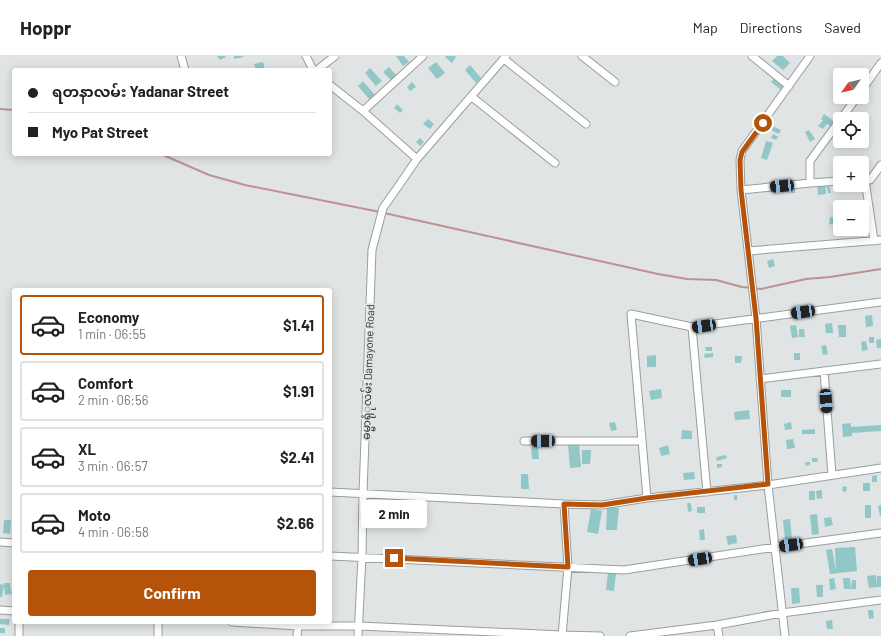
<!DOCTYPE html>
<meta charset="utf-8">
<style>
body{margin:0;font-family:Barlow,"Noto Sans Myanmar",sans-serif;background:#f6f6f6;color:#222;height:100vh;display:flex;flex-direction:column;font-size:15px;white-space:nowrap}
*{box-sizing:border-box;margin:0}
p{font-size:13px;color:#767676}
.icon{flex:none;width:22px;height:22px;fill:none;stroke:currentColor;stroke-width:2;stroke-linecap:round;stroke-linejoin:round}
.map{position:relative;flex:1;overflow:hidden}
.panel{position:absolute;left:12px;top:232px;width:320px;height:336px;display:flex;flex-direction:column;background:#fff;border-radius:4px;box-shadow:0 2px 10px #0003}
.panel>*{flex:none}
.top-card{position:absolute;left:12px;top:12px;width:320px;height:88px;border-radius:4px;box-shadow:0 2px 10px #0003;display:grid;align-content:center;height:88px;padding:0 16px;background:#fff}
.needle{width:26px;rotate:236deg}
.controls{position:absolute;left:833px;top:12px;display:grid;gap:8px}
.controls a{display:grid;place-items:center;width:36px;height:36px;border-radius:4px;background:#fff;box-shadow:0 2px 10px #0003;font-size:20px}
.end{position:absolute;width:18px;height:18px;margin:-9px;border:5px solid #b45309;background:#fff;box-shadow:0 0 0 2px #fff}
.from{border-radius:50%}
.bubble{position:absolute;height:28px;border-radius:4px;background:#fff;box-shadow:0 2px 10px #0003;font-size:13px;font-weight:700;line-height:28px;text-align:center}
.car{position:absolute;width:12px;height:24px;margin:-12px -6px;border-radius:5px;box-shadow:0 0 3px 1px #0007;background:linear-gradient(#222 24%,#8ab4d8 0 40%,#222 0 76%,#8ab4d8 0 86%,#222 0)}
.top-card b{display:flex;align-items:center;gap:14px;height:38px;font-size:15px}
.top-card b+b{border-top:1px solid #e0e0e0}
.top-card i{width:10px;height:10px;background:#222}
ul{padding:7px 0 0;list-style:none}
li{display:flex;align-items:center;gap:12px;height:60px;margin:0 8px 6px;padding:0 8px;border:2px solid #e0e0e0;border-radius:4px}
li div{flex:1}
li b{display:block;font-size:15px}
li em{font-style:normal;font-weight:700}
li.on{border-color:#b45309}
li>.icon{width:36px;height:36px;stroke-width:1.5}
.button{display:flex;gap:8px;margin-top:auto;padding:8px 16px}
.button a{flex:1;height:46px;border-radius:4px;background:#b45309;color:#fff;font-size:16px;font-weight:700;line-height:46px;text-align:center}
header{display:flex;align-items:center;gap:24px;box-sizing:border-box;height:56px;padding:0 20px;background:#fff;border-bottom:1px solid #e0e0e0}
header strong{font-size:19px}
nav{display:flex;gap:22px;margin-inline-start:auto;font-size:14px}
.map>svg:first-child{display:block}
</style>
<header>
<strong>Hoppr</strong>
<nav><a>Map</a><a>Directions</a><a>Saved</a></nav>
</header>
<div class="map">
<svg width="881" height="580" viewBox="0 0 881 580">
<rect width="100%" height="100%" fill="#e0e4e4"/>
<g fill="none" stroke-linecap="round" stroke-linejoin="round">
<path stroke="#bf9194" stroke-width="2" d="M0,53L14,54
M161,98L209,119L245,129L380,156
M384,157L658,218L687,223L716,224L742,231L761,233L806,223L830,221L881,213"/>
</g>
<path fill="#91c7c7" d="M217,0H225L226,1L220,4Z
M234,0H243L244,1L234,3Z
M396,0H404L409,6L403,10Z
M446,0H455L456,1L452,7L445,1Z
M777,0H783L790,7L783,14L772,5Z
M263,6L265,14H256L254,8Z
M436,6L445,17L437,23L428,12Z
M470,9L481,22L476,27L465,14Z
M389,11L397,20L392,25L383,16Z
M370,12L382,25L376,30L365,17Z
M776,20L786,28L781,34L771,26Z
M363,25L375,39L370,44L358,30Z
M412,26L416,31L410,35L407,31Z
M397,48L403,54L400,57L394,52Z
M824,58L835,66L832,71L827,68L823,73L818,70L823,64L821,63Z
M428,63L434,68L430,73L423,68Z
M772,70L781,74L779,78L771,74Z
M809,74L815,83L810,86L805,76Z
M773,78L778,81L776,84L771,82Z
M420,82L424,86L420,90L416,86Z
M766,85L773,87L767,104L761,102Z
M840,85H855L849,92Z
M817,127H825L826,138L818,139Z
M839,127L840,135H834L833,128Z
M844,129H852L851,134H844Z
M791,130H795V137H791Z
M829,130L831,137H828L827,131Z
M830,161L837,162L836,169L829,168Z
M773,203L775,210L769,212L767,205Z
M872,259L873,270L866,271L865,260Z
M832,267L833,277H826L825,268Z
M796,269L798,281L792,282L790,270Z
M838,269H846V281H839Z
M799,273H804L805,281H799Z
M869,281H874V287H869Z
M881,283V292H877L876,284Z
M866,285L868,294L862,295L861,286Z
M826,289L828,298L823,299L821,290Z
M705,291H712V295H706Z
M713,297V301L705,302L704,298Z
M794,297H800V304H794Z
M656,299V311H647V300Z
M735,300H742L741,307H735Z
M661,333L662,342L651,344L649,335Z
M781,334H791V341H781Z
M749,354L750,363L735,364L734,356Z
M615,366L617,374L611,375L609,367Z
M791,366L792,373L785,374L784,368Z
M851,367V371L881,369V375L852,377V380L843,381L842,368Z
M815,373V378H802V374Z
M682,374L692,375V383H681Z
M793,383L795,392L787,393L786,384Z
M568,388H579L581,411L570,412Z
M668,389L670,398L661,400L659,392Z
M531,391H538L539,403H532Z
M582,394H591L590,408H582Z
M726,399L727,402L717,405L716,401Z
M812,402H817L818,406H812Z
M805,406H810V409L806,410Z
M717,408H722V411L717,412Z
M694,416L695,423L684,424L683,417Z
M521,418H528L529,433H521Z
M877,419V426H872V420Z
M863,427H870V435H863Z
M843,430L847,431L846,436L842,435Z
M822,434V442L817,443L816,435Z
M809,435H815V444H809Z
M734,439H737V444H734Z
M687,447H691L692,455L688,456Z
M865,449H871V462H865Z
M881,449V460H880L878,450Z
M607,451L619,452L617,474H606Z
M697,451H705V457H697Z
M591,453L602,455L598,478L587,476Z
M817,458L819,478L812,479L810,459Z
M831,461L833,469L825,471L824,462Z
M790,463L792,483L785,484L783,464Z
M4,464H11L10,478L3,477Z
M704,473L705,484H700L699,474Z
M736,479L737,487L728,489L726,480Z
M855,491L857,515L830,518L826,494L832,493L836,515L835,492Z
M608,516L616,517L614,535L606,534Z
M876,519L877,531L869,532L867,520Z
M877,520H881V531H877Z
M834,522L836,533L830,534L829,523Z
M843,522H850L851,533H844Z
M852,524H856V533H851Z
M4,527H10L11,538L5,539L4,529L2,541H0V528L4,529Z
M13,529H14V539L11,538Z
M816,529H823V541H817Z
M791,532H799L800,547L792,548Z
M868,554H873L874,562L869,563Z
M0,563H10L9,569L0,568Z
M832,564L833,573H827L826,565Z
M0,572H5V577H0Z"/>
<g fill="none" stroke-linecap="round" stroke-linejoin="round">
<g stroke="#9a9e9e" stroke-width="9">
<path id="minor" d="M181,0L185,14
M306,0L313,14
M582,0L615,26
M752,0L789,30
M504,3L586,68
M317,14L335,0
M330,29L363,55L417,103
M862,34L881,7
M472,41L555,107
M363,55L423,0
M841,63L857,41
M862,124H870L881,109
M865,124L874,185
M810,127V105L840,64
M741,134L810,127L840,125
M748,195L881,184
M692,271L707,436
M824,315L832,419
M760,323L881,308
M524,385H642
M330,436L564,448L602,449L647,442L768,429L881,412
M647,442L631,258L692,271L881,246
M0,486L14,487
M330,500L624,514L776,491L881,477
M0,554L14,555
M19,566V580
M232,566L298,570H359L562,579L600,580
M717,569L719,580
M158,580V566
M297,580L298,570
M358,580L362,501L363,437L372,194L383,152L395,135L417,103L506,0
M562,580L568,511L564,448
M630,580L717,569L782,557L881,544
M785,580L768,429L756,262L741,134L740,104L742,95L810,0"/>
</g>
<use href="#minor" stroke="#fff" stroke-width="7"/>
</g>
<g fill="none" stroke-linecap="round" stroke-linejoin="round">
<path stroke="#b45309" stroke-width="5" d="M394,502L568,511L564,448L602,449L647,442L768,428L756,262L741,134L740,104L742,96L763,67"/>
</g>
<g text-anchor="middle" stroke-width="3.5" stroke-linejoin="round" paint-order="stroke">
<g font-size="11" fill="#2e3030" stroke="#e0e4e4">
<text transform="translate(368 316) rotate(-88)" y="4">ဓမ္မာရုံုလမ်း Damayone Road</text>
</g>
</g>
</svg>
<div class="controls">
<a><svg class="needle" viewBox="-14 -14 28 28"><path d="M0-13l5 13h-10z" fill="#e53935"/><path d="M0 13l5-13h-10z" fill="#767676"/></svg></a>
<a><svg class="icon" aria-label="locate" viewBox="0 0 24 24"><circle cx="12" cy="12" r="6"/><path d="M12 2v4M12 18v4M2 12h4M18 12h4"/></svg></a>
<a>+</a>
<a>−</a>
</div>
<i class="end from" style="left:763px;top:67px"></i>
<i class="end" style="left:394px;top:502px"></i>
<div class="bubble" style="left:361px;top:444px;width:66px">2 min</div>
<i class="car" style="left:782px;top:130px;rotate:264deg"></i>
<i class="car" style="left:803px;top:256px;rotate:262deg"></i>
<i class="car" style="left:704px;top:270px;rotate:262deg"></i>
<i class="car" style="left:826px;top:345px;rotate:176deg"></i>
<i class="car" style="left:543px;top:385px;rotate:269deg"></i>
<i class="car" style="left:791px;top:489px;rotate:262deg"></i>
<i class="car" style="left:700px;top:503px;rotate:261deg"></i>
<div class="top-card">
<b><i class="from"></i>ရတနာလမ်း Yadanar Street</b>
<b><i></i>Myo Pat Street</b>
</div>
<section class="panel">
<ul>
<li class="on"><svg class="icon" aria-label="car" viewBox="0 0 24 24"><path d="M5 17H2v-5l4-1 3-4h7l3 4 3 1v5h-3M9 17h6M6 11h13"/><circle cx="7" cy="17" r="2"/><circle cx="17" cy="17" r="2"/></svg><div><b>Economy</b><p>1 min · 06:55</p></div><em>$1.41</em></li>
<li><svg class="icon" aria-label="car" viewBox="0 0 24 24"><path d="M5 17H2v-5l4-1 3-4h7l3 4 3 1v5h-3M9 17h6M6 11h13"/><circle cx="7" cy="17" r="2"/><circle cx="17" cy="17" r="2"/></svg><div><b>Comfort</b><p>2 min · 06:56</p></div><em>$1.91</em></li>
<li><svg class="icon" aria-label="car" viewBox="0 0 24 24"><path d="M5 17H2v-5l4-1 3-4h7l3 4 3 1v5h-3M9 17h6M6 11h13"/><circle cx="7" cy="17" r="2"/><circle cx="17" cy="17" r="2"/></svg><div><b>XL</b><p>3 min · 06:57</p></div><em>$2.41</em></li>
<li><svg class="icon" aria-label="car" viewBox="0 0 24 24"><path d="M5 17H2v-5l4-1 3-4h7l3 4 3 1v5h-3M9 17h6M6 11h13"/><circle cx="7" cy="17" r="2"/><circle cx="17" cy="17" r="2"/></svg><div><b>Moto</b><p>4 min · 06:58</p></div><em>$2.66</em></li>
</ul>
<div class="button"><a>Confirm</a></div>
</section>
</div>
